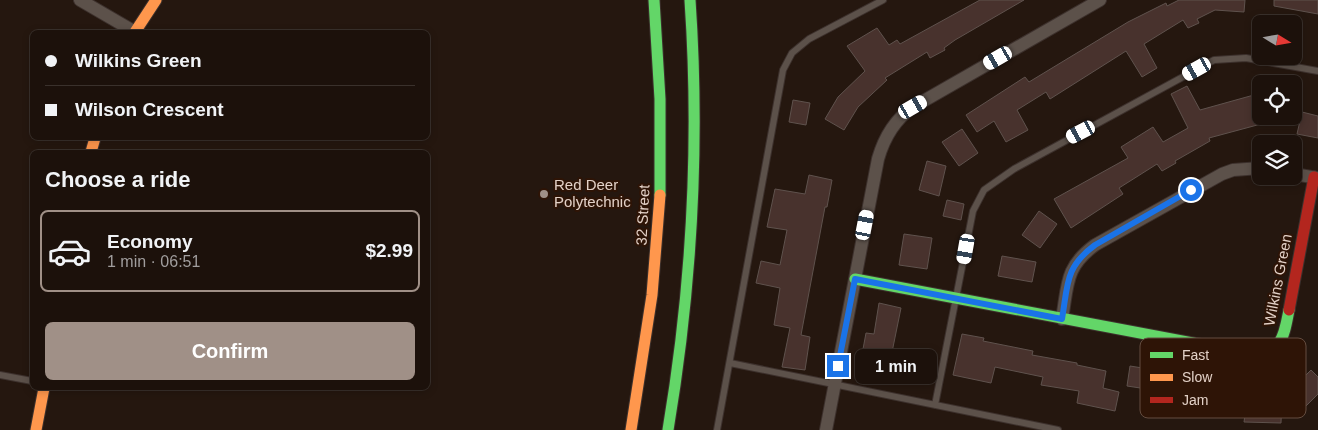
<!DOCTYPE html>
<meta charset="utf-8">
<style>
body{margin:0;font-family:Arial,sans-serif;background:#291f19;color:#f1f3f6;height:100vh;display:flex;flex-direction:column;font-size:19px;white-space:nowrap}
*{box-sizing:border-box;margin:0}
p{font-size:16px;color:#a09d9d}
.icon{flex:none;width:28px;height:28px;fill:none;stroke:currentColor;stroke-width:2;stroke-linecap:round;stroke-linejoin:round}
.map{position:relative;flex:1;overflow:hidden}
.sheet{position:absolute;left:30px;top:150px;width:400px;height:240px;display:flex;flex-direction:column;background:#1c110b;border-radius:8px;box-shadow:0 2px 8px #0003,0 0 0 1px #3a312c}
.sheet>*{flex:none}
.hud{position:absolute;left:30px;top:30px;width:400px;height:110px;border-radius:8px;box-shadow:0 2px 8px #0003,0 0 0 1px #3a312c;display:grid;align-content:center;height:110px;padding:0 15px;background:#1c110b}
.needle{width:32px;rotate:101deg}
.fabs{position:absolute;left:1252px;top:15px;display:grid;gap:10px}
.fabs a{display:grid;place-items:center;width:50px;height:50px;border-radius:8px;background:#1c110b;box-shadow:0 2px 8px #0003,0 0 0 1px #3a312c;font-size:25px}
.end{position:absolute;width:22px;height:22px;margin:-11px;border:6px solid #1a73e8;background:#fff;box-shadow:0 0 0 2px #fff}
.from{border-radius:50%}
.bubble{position:absolute;height:35px;border-radius:8px;background:#1c110b;box-shadow:0 2px 8px #0003,0 0 0 1px #3a312c;font-size:16px;font-weight:800;line-height:35px;text-align:center}
.car{position:absolute;width:15px;height:30px;margin:-15px -8px;border-radius:6px;box-shadow:0 0 4px 1px #0007;background:linear-gradient(#fff 24%,#345 0 40%,#fff 0 76%,#345 0 86%,#fff 0)}
.hud b{display:flex;align-items:center;gap:18px;height:48px;font-size:19px}
.hud b+b{border-top:1px solid #3a312c}
.hud i{width:12px;height:12px;background:#f1f3f6}
ul{padding:0;list-style:none}
li{display:flex;align-items:center;gap:15px;height:82px;margin:0 10px 8px;padding:0 5px;border:2px solid transparent;border-radius:8px}
li div{flex:1}
li b{display:block;font-size:19px}
li em{font-style:normal;font-weight:800}
li.active{border-color:#a09087}
li>.icon{width:45px;height:45px;stroke-width:1.5}
h2{padding:0 15px;font-size:22px;line-height:60px}
.button{display:flex;gap:10px;margin-top:auto;padding:10px 15px}
.button a{flex:1;height:58px;border-radius:8px;background:#a09087;color:#fff;font-size:20px;font-weight:800;line-height:58px;text-align:center}
.map>svg:first-child{display:block}
</style>
<div class="map">
<svg width="1318" height="430" viewBox="0 0 1318 430">
<rect width="100%" height="100%" fill="#25170f"/>
<path fill="#48322d" stroke="#5f524d" d="M980,0H1024L955,40L944,48L945,50L930,58L927,52L885,78L887,80L858,107L844,130L825,119L838,97L865,71L847,46L877,28L889,45L897,40L900,44Z
M1179,0H1245L1244,12L1215,10L1197,19L1199,23L1188,28L1183,20L1144,44L1157,68L1142,77L1126,51L1050,99L1046,92L1017,110L1028,130L1006,142L994,121L977,132L966,115L1025,77L1029,82L1128,22L1166,3L1167,6Z
M1274,0H1318V14L1274,6Z
M1187,86L1200,110L1261,93V124L1209,138L1210,141L1175,161L1176,163L1162,171L1157,164L1119,188L1123,194L1071,228L1054,199L1128,158L1121,147L1153,127L1163,142L1188,128L1171,94Z
M793,100L810,103L806,125L789,122Z
M1302,112L1318,116V138L1297,134Z
M962,129L978,153L959,166L942,142Z
M927,161L946,166L939,196L919,190Z
M809,175L832,180L827,207H825L801,335L810,337L805,370L782,367L790,328L774,325L780,288L756,283L761,261L780,265L787,230L767,227L775,189L805,194Z
M947,200L964,204L961,220L943,216Z
M1039,211L1057,224L1040,248L1022,235Z
M904,234L932,238L927,269L899,265Z
M1002,256L1036,262L1032,282L998,276Z
M879,303L901,308L890,362L906,365L903,384L885,380L887,371L860,365L866,333L874,334Z
M962,334L984,338L983,341L1033,351L1032,355L1077,363V365L1106,371L1103,388L1119,392L1115,411L1077,403L1079,391L1041,385L1043,377L995,367L991,383L953,375Z
M1130,366L1161,371V373L1226,382L1224,393L1282,394L1281,423L1244,422L1245,415L1205,408L1207,398L1127,386Z
M1311,370L1318,377V394L1304,408L1289,392Z"/>
<g fill="none" stroke-linecap="round" stroke-linejoin="round">
<g stroke="#3d312d" stroke-width="8">
<path id="lane" d="M730,363L1058,430
M0,375L32,381
M935,405L973,211L984,190L1014,169L1214,60L1246,58L1318,71
M717,430L783,70L792,53L809,39L883,0"/>
</g>
<g stroke="#3d312d" stroke-width="14">
<path id="street" d="M80,0L135,32
M1294,174L1318,178
M1062,319C1068,284 1065,267 1095,245L1222,174L1233,170L1261,168
M826,430L878,159C884,138 894,120 913,107L1100,0"/>
</g>
<g stroke="#3d312d" stroke-width="13">
<path id="fast" d="M654,0L660,99V195
M855,279L1251,354C1282,354 1284,336 1289,310
M668,430C692,287 700,145 690,0"/>
</g>
<g stroke="#3d312d" stroke-width="13">
<path id="slow" d="M135,32L156,0
M91,152L95,138
M36,430L44,388
M631,430L652,295L660,195"/>
</g>
<g stroke="#3d312d" stroke-width="13">
<path id="jam" d="M1289,310L1314,177"/>
</g>
<use href="#lane" stroke="#5c514a" stroke-width="6"/>
<use href="#street" stroke="#5c514a" stroke-width="12"/>
<use href="#fast" stroke="#63d668" stroke-width="11"/>
<use href="#slow" stroke="#ff974d" stroke-width="11"/>
<use href="#jam" stroke="#b3261e" stroke-width="11"/>
</g>
<g fill="none" stroke-linecap="round" stroke-linejoin="round">
<path stroke="#1a73e8" stroke-width="6" d="M838,366L855,279L1062,319C1068,284 1065,267 1095,245L1191,190"/>
</g>
<circle fill="#a09087" stroke="#2e1406" stroke-width="2" cx="544" cy="194" r="5"/>
<g text-anchor="middle" stroke-width="4" stroke-linejoin="round" paint-order="stroke">
<g font-size="15" fill="#e3d1c7" stroke="#2e1406" text-anchor="start">
<text x="554" y="190">Red Deer<tspan x="554" dy="17">Polytechnic</tspan></text>
</g>
<g font-size="15" fill="#e3d1c7" stroke="#2e1406">
<text transform="translate(643 215) rotate(-87)" y="5">32 Street</text>
<text transform="translate(1278 280) rotate(-79)" y="5">Wilkins Green</text>
</g>
</g>
<rect x="1140" y="338" width="166" height="80" rx="8" fill="#2e1406" stroke="#644d40" stroke-width="1"/>
<rect x="1150" y="352" width="23" height="6" fill="#63d668"/>
<rect x="1150" y="374" width="23" height="7" fill="#ff974d"/>
<rect x="1150" y="397" width="23" height="6" fill="#b3261e"/>
<g font-size="14" fill="#e3d1c7">
<text x="1182" y="360">Fast</text>
<text x="1182" y="382">Slow</text>
<text x="1182" y="405">Jam</text>
</g>
</svg>
<div class="fabs">
<a><svg class="needle" viewBox="-14 -14 28 28"><path d="M0-13l5 13h-10z" fill="#e53935"/><path d="M0 13l5-13h-10z" fill="#a09d9d"/></svg></a>
<a><svg class="icon" aria-label="locate" viewBox="0 0 24 24"><circle cx="12" cy="12" r="6"/><path d="M12 2v4M12 18v4M2 12h4M18 12h4"/></svg></a>
<a><svg class="icon" aria-label="layers" viewBox="0 0 24 24"><path d="M12 4l9 5-9 5-9-5zM3 14l9 5 9-5"/></svg></a>
</div>
<i class="end from" style="left:1191px;top:190px"></i>
<i class="end" style="left:838px;top:366px"></i>
<div class="bubble" style="left:855px;top:349px;width:82px">1 min</div>
<i class="car" style="left:998px;top:58px;rotate:240deg"></i>
<i class="car" style="left:1197px;top:69px;rotate:241deg"></i>
<i class="car" style="left:913px;top:107px;rotate:60deg"></i>
<i class="car" style="left:1081px;top:132px;rotate:242deg"></i>
<i class="car" style="left:865px;top:225px;rotate:11deg"></i>
<i class="car" style="left:966px;top:249px;rotate:190deg"></i>
<div class="hud">
<b><i class="from"></i>Wilkins Green</b>
<b><i></i>Wilson Crescent</b>
</div>
<section class="sheet">
<h2>Choose a ride</h2>
<ul>
<li class="active"><svg class="icon" aria-label="car" viewBox="0 0 24 24"><path d="M5 17H2v-5l4-1 3-4h7l3 4 3 1v5h-3M9 17h6M6 11h13"/><circle cx="7" cy="17" r="2"/><circle cx="17" cy="17" r="2"/></svg><div><b>Economy</b><p>1 min · 06:51</p></div><em>$2.99</em></li>
</ul>
<div class="button"><a>Confirm</a></div>
</section>
</div>
